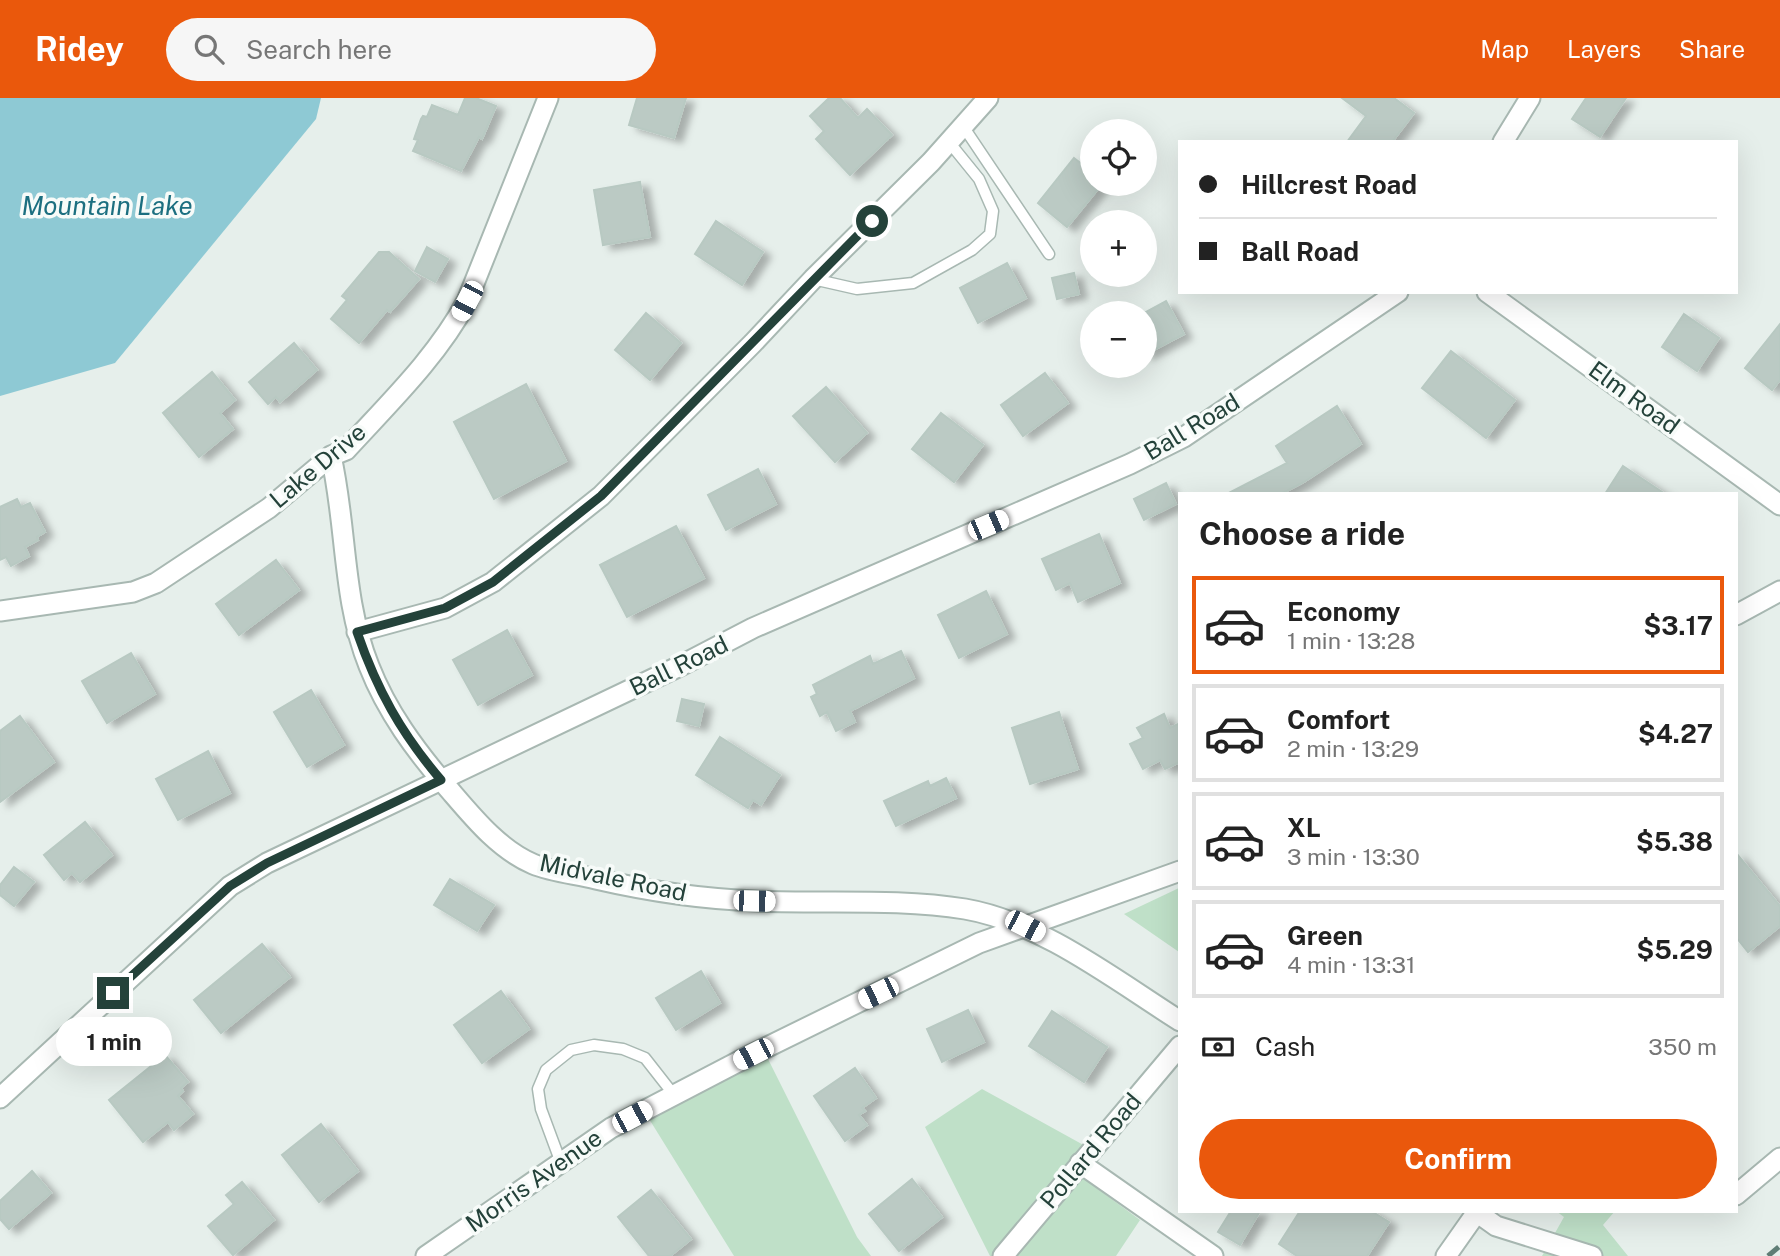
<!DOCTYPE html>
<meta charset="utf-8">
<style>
body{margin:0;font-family:"Public Sans",sans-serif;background:#f6f6f6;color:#222;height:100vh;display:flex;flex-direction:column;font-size:26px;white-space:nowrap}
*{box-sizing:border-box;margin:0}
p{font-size:23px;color:#767676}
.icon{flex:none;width:38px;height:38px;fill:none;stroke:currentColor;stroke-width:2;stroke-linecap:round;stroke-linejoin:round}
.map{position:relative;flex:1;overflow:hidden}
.sheet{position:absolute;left:1178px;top:394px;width:560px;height:721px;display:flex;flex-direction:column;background:#fff;border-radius:0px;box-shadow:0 7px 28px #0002}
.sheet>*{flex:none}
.top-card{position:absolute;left:1178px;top:42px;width:560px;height:154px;border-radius:0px;box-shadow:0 7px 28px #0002;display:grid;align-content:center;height:154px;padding:0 21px;background:#fff}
.tools{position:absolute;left:1080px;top:21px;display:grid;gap:14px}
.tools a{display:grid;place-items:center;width:77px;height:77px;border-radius:50%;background:#fff;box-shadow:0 7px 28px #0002;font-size:35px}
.end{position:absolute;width:32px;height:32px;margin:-16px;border:9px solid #24423a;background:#fff;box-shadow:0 0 0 4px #fff}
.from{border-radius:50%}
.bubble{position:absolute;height:49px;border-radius:24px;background:#fff;box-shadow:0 7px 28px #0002;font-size:23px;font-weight:700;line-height:49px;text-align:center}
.car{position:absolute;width:21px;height:42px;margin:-21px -10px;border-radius:9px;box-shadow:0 0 5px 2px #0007;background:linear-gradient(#fff 24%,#345 0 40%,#fff 0 76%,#345 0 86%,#fff 0)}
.top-card b{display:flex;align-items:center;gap:24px;height:66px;font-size:26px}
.top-card b+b{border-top:2px solid #e0e0e0}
.top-card i{width:18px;height:18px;background:#222}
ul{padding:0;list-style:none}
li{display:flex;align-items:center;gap:21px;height:98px;margin:0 14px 10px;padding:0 7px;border:4px solid #e0e0e0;border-radius:0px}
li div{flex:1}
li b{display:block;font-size:26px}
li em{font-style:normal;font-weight:700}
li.selected{border-color:#ea580c}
li>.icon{width:63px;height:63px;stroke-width:1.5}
h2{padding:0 21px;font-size:32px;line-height:84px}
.pay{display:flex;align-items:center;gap:18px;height:77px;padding:0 21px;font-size:26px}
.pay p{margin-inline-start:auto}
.primary-button{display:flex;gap:14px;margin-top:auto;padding:14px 21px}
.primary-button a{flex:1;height:80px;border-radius:42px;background:#ea580c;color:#fff;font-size:28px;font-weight:700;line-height:80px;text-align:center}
header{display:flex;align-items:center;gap:42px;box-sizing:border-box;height:98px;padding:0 35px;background:#ea580c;color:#fff}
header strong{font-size:33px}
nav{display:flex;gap:38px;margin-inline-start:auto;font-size:24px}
.search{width:490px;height:63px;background:#f6f6f6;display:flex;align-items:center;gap:18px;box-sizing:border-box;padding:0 24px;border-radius:38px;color:#767676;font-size:26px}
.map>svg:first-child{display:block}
</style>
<header>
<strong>Ridey</strong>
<div class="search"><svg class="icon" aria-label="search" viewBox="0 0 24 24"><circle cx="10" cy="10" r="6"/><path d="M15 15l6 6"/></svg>Search here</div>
<nav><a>Map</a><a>Layers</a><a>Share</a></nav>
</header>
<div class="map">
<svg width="1780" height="1158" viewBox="0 0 1780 1158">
<defs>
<filter id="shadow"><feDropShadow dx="8" dy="4.5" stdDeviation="3.5" flood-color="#0004"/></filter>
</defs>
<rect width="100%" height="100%" fill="#e6efeb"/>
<path fill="#bfe0c8" d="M1179,790V854L1124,816Z
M763,951L857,1139L871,1158H734L646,1016Z
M982,991L1098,1055L1079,1077L1140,1122L1116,1158H990L925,1029Z
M1556,1113H1615L1603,1127L1628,1158H1542L1564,1119Z"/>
<path fill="#8ec9d4" d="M0,0H321L316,21L115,265L0,298Z"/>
<path fill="#bbcac4" stroke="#b8c9c2" stroke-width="2" filter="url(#shadow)" d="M465,0H476L496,8L482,41L479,39L461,73L413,53L418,42L414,41L421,21L423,18L427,19L432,7L458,17Z
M637,0H686L674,40L629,27Z
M829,0H840L858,20L867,11L892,37L850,77L816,41L824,33L810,18Z
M1342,0H1394L1414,15L1392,44H1347L1366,18Z
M1586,0H1626L1600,39L1572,21Z
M1074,60L1092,74V86H1102L1067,129L1038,105Z
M640,84L650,139L603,147L594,92Z
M716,123L763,154L742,187L695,156Z
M427,149L448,161L435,184L415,173Z
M379,154H389L419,181L390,214L387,212L359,245L331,221L347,202L342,198Z
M1007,165L1026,200L978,225L960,190Z
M1074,175L1079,196L1057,201L1052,180Z
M1166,203L1184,236L1144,257V215Z
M646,215L681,245L650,282L615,252Z
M1684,216L1719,240L1697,273L1662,249Z
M1780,226V282L1772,292L1745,270Z
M294,245L317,272L280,304L276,299L268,306L249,284Z
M1451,253L1515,302L1486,340L1422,290Z
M212,274L235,302L220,315L233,331L199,359L163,315Z
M1045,275L1068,305L1023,338L1001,307Z
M526,286L566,363L494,401L454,324Z
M826,289L867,335L835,364L793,318Z
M1337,308L1361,346L1304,384L1281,396H1227L1287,365L1276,348Z
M941,315L983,347L954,384L912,351Z
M1623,368L1665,396H1605Z
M758,371L776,406L726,432L708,397Z
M1166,385L1176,406L1144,422L1134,401Z
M17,401L21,409L30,405L45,434L37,439L38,442L25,449L29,458L11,468L6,459L0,462V409Z
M676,428L704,480L627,519L600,467Z
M1099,436L1120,485L1078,504L1070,485L1056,492L1042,461Z
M276,462L299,492L239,537L216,506Z
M986,493L1007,536L959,560L938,517Z
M507,532L532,577L478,607L453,562Z
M901,553L914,580L850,613L855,624L836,633L827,614L820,618L811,599L817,596L813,587L870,558L873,566Z
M131,555L155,596L107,625L82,583Z
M311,592L344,647L307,669L274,614Z
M682,601L704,606L699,628L677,623Z
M1059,614L1078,671L1030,686L1012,630Z
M1164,616L1170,630L1180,625V664L1165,671L1160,662L1143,671L1130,646L1143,640L1137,630Z
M20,618L54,664L0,704V633Z
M720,639L780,677L761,707L753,702L748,710L696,677Z
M208,653L230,695L178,722L156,681Z
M946,680L956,700L896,728L884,703L928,683L930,688Z
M85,724L112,757L80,784L72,775L64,782L44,757Z
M1736,755L1780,808V828L1748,854L1736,839Z
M14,769L34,784L14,808L0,797V787Z
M450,781L494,807L477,833L434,807Z
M262,846L290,879L221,935L194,902Z
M701,873L720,905L676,932L656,900Z
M501,893L529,931L482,965L454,927Z
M968,912L984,944L942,964L927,931Z
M1052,913L1107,949L1084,984L1029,948Z
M165,957L188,984L181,990L183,993L178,998L193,1016L174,1032L168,1024L143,1044L109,1002Z
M855,970L876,1000L862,1010L865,1013L859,1017L867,1027L845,1043L814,998Z
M321,1026L358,1073L319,1104L282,1057Z
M32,1073L51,1095L9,1131L0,1121V1103Z
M912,1081L942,1119L899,1153L869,1116Z
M242,1084L274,1122L233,1157L208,1128L234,1106L226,1097Z
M651,1092L691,1141L670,1158H649L618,1119Z
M1231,1113H1260L1240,1147L1218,1134Z
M1300,1113H1371L1389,1124L1367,1158H1297L1279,1146Z"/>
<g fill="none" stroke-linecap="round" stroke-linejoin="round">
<g stroke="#a8b8b2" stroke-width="13">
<path id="lane" d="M963,28L1049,156
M813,181L857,191L913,185L972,152L990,136L993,113L979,81L949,44
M561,1065L541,1011L538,991L546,972L571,952L594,947L623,951L645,960L674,997"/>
</g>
<g stroke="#a8b8b2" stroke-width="23">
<path id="street" d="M1503,44L1530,0
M1487,194L1780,407
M331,358C347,428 342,501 369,568C387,614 416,653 447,689C472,718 498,751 533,766C552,774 576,776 596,781C648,793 702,801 756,803C824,806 897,800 965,811C1041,824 1115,882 1180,923
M0,513L133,494L156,485L269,410L331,358L346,352C389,305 437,259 467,203L548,0
M1736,517L1780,493
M357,534L445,510L493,484L601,398L753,245L813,181L931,64L988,0
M0,1000L230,788L267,765L682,567L753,530L1130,366L1184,339L1398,194
M1080,1065L1213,1158
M1736,1097L1780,1060
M1475,1113L1496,1128L1592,1158
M426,1158L611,1030L753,956L979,845L1180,773
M1003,1158L1180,948
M1446,1158L1477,1114"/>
</g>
<use href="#lane" stroke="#fff" stroke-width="10"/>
<use href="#street" stroke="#fff" stroke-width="19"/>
<path stroke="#5f7d75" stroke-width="5" stroke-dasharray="14 7" stroke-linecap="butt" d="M1768,1158L1780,1148"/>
</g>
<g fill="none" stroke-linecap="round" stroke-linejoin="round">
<path stroke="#24423a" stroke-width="9" d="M113,895L230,788L267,765L441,682C401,635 377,592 357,534L445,510L493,484L601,398L872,123"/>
</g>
<g text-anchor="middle" stroke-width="7" stroke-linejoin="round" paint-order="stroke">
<g font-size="24" fill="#24423a" stroke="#f7fbf9">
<text transform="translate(1634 300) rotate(36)" y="8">Elm Road</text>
<text transform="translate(1192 329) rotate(-31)" y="8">Ball Road</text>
<text transform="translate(318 368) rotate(-40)" y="8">Lake Drive</text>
<text transform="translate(679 568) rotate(-26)" y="8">Ball Road</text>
<text transform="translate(613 780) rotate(12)" y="8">Midvale Road</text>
<text transform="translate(1091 1053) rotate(-50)" y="8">Pollard Road</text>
<text transform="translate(534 1083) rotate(-35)" y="8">Morris Avenue</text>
</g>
<g font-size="26" font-style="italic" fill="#1c6f80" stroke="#f7fbf9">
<text x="107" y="117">Mountain Lake</text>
</g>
</g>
</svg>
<div class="tools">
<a><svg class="icon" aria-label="locate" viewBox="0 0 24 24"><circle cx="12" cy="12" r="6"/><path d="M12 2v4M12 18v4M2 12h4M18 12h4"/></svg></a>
<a>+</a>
<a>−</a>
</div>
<i class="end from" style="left:872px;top:123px"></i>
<i class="end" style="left:113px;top:895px"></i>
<div class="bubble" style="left:56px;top:919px;width:116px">1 min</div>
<i class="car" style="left:467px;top:203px;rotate:208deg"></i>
<i class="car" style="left:988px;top:427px;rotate:67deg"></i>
<i class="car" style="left:754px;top:803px;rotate:91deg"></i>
<i class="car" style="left:1025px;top:828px;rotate:117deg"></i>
<i class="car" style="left:878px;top:895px;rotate:244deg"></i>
<i class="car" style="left:753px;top:956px;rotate:243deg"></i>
<i class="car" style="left:632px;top:1019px;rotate:62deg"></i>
<div class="top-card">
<b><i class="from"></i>Hillcrest Road</b>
<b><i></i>Ball Road</b>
</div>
<section class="sheet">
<h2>Choose a ride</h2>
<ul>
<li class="selected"><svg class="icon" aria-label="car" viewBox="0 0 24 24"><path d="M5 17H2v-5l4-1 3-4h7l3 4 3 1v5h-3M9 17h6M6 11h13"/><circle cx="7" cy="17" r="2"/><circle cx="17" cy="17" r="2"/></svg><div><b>Economy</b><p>1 min · 13:28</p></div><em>$3.17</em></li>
<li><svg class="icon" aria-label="car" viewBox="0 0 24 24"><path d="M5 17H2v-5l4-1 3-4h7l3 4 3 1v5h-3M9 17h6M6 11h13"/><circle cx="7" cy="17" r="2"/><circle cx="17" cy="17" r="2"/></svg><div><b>Comfort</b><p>2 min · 13:29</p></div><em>$4.27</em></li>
<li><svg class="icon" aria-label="car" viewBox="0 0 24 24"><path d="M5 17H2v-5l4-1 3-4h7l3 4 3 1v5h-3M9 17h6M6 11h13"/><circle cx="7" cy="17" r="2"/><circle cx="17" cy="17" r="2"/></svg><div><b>XL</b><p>3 min · 13:30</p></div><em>$5.38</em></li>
<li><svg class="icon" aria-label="car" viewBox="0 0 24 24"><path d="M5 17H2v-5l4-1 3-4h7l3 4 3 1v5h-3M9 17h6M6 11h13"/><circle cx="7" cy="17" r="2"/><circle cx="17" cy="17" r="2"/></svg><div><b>Green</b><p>4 min · 13:31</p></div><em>$5.29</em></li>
</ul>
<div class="pay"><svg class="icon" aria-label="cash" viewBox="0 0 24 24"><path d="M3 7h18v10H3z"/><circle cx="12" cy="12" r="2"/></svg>Cash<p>350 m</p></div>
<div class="primary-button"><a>Confirm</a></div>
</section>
</div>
